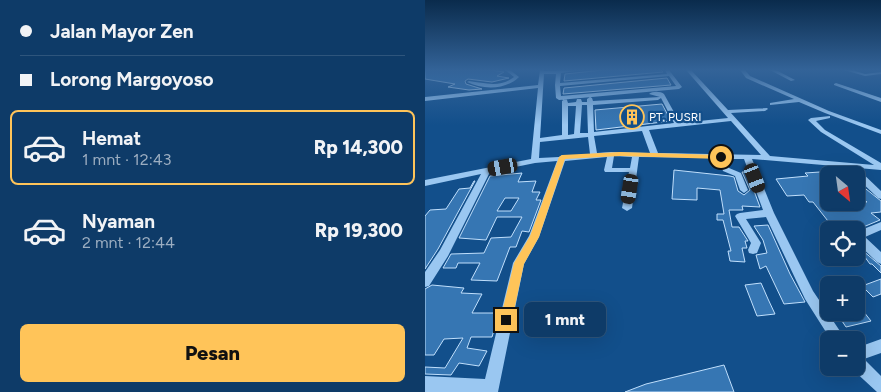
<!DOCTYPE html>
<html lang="id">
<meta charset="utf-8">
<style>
body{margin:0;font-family:Figtree,sans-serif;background:#1c4671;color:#f1f3f6;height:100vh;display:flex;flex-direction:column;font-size:19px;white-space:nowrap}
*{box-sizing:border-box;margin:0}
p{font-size:16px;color:#9badc0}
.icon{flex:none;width:28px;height:28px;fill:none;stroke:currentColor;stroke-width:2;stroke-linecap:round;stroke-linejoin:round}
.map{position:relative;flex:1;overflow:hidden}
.sheet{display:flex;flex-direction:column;background:#0e3b68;width:425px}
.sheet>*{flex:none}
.banner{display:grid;align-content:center;height:110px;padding:0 20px;background:#0e3b68}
.needle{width:32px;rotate:151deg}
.tools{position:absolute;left:395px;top:166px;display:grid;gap:10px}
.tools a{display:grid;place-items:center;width:45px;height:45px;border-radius:8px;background:#0e3b68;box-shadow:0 5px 20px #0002,0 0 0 1px #2e557c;font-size:25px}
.end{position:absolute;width:22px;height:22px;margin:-11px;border:6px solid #ffc459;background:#111;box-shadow:0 0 0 2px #111}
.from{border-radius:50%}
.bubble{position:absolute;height:35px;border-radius:8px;background:#0e3b68;box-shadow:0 5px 20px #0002,0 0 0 1px #2e557c;font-size:16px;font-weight:800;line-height:35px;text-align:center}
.car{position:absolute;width:15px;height:30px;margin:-15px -8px;border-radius:6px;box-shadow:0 0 4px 1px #0007;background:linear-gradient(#222 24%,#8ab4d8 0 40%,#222 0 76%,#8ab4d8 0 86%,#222 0)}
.banner b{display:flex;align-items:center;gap:18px;height:48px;font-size:19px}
.banner b+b{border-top:1px solid #2e557c}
.banner i{width:12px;height:12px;background:#f1f3f6}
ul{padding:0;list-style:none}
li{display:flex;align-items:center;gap:15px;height:75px;margin:0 10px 8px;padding:0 10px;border:2px solid transparent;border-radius:8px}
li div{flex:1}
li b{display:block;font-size:19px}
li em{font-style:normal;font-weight:800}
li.active{border-color:#ffc459}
li>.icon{width:45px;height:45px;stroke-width:1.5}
.action{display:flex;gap:10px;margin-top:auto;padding:10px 20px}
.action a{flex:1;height:58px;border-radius:8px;background:#ffc459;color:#111;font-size:20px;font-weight:800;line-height:58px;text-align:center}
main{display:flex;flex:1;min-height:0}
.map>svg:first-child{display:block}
</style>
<main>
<section class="sheet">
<div class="banner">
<b><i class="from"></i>Jalan Mayor Zen</b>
<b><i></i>Lorong Margoyoso</b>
</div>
<ul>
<li class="active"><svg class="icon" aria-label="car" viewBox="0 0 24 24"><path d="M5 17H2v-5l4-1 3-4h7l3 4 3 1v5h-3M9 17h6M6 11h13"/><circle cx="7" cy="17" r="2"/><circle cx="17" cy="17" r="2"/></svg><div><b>Hemat</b><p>1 mnt · 12:43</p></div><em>Rp 14,300</em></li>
<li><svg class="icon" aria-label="car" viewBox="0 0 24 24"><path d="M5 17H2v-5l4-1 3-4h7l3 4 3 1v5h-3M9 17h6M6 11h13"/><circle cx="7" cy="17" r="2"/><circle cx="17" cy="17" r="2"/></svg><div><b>Nyaman</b><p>2 mnt · 12:44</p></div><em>Rp 19,300</em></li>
</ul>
<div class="action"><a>Pesan</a></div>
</section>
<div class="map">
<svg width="456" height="392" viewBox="0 0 456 392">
<rect width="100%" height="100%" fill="#124f8b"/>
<path fill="#3676b3" stroke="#c0dffc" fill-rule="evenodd" d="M0,70H66L79,72L72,76L84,78L67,82L43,79L40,81L41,84L57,89L44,90L23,87L30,84L0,79Z
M178,70H236L238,72L139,81L140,74Z
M242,78L246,85L138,94L139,88Z
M237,104L246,121L171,130L170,110Z
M249,170L305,176L309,177L313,191L319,195L325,190L317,172H322L335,207L317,206L318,210H304L307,227H314L323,241H320L322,248H317L320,262L305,261L303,251H306L298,220H292V214H299L295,190L272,188V200L247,199Z
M395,172L400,179H397L404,186V202H442L431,192V185H436L456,201V212L446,213L455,220L431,230V228L410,230L388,202H384L379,195L362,196L351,179L383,176L380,173Z
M97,173L93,182L111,181L107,192H115L111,200H116L104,232L97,231L91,247H85L72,281L46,280L55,263H33L31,268H18L26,254L59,253L66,238L86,237L97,217H72L61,240L34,238L65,176ZM80,198H94L86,211H72Z
M49,181H50L13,249L0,269V216L5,210L21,209L34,189L45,188Z
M343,225L365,274L380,302L359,304L341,266L335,269L331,255L342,253L338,240L329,226Z
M431,245L456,266V273L447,264H445Z
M456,279V294L448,297L437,286Z
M336,283L343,299L350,314L332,316L320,285Z
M7,285L39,288L36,293L57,294L47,313H74L67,337H46L42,348L62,351L54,366L34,363L26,375L0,374V367L20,368L38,338L19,339L9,355H0V289Z
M431,302L446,321L421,327L411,312H431Z
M299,365L309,392H200L221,384Z"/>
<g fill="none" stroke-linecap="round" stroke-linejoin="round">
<path fill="#9ac7f1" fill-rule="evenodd" d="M80,70H85L94,77C81,90 58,90 42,82L44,81C60,83 75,88 89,77Z
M115,70H119V71L159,70L136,73L135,83L242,74L240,70H244L257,87L254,89L134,100L131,98L130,85L131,74H119L115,138L137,135V101L140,99L142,100L143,103L151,102L152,99H156L157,102H162V99L165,97L167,98L168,101L235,97L224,94C227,91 236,91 239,94L255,123L303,118L261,70H266L303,110L342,108L343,109L340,111L306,113L345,156L449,165L396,132L383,120L386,118L405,116V118L391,121L400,130L456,163V170L327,159L349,213L388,291L421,340H406L380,299L341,217L321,219L336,243L332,253L328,254L324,253L323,250L326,243L310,216L312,214L315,213L338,210L319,159H300L304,168L316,173L323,190L319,193L315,190L310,176L298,171L293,158L214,157L207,208L202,211L197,208L204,172H180L179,170L182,157L140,161L114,237L99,264L73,392H0V376L60,379L88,263L104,236L132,161L110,163L65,172L23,256L4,286L0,287V272L15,250L56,174L0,186V180L106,159L113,88L0,101V97L113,85ZM244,76L251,86L136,96L135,86ZM236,98L249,123L169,132L168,105L233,100ZM157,105H162L163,133H155ZM143,106H151L149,134L143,135ZM306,121L336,155L233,153L224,130ZM217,131L225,153L186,152L172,153L169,136ZM163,137L165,154L140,156L137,155L134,157L114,158L115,142ZM189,156L207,157L205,168H187Z
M315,70H320L325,76L404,111L456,130V134L400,113L374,102L345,105V103L369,99L321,78Z
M345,70H351L370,80L366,81Z
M419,70H427L440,74L456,72V74L440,76Z
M411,83L456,98V102L409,85V84Z
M427,169H433L456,191V199L453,198L431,177V175L426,171Z
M456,222V230L440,237L456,252V264L452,262L431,242V232Z
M456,339V353L439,359L456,376V392H452L426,368H431V348Z"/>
</g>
<linearGradient id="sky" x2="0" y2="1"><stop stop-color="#0a2b4c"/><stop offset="0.56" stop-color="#336398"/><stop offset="1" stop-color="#336398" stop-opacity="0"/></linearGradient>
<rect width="456" height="125" fill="url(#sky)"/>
<path fill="#ffc459" d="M195,152L296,155L299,157L296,159L195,156L140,159L114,237L99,264L87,320L85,325L81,326L77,325L75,320L89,263L105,236L134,157L137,155Z"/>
<defs>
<g id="building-ring" transform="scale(1.25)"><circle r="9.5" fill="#124f8b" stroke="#ffc459" stroke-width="1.5"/><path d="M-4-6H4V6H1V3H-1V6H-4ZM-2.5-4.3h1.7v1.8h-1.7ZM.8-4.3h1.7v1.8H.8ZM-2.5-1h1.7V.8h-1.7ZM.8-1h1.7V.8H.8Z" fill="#ffc459"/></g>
</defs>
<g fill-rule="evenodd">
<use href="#building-ring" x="207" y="117"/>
</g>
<g text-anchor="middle" stroke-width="4.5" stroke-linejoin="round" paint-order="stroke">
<g font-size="12" fill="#fff" stroke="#124f8b" text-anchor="start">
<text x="224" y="121">PT. PUSRI</text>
</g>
</g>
</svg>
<div class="tools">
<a><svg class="needle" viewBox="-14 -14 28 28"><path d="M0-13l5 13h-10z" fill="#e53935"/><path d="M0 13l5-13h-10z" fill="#9badc0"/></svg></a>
<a><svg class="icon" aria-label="locate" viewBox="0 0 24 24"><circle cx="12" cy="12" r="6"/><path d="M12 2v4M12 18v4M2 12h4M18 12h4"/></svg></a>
<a>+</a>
<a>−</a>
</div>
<i class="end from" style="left:296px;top:157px"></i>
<i class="end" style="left:81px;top:320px"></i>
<div class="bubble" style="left:99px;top:302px;width:82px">1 mnt</div>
<i class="car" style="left:78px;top:167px;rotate:260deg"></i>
<i class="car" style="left:330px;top:178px;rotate:159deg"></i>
<i class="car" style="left:205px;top:189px;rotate:189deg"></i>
</div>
</main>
